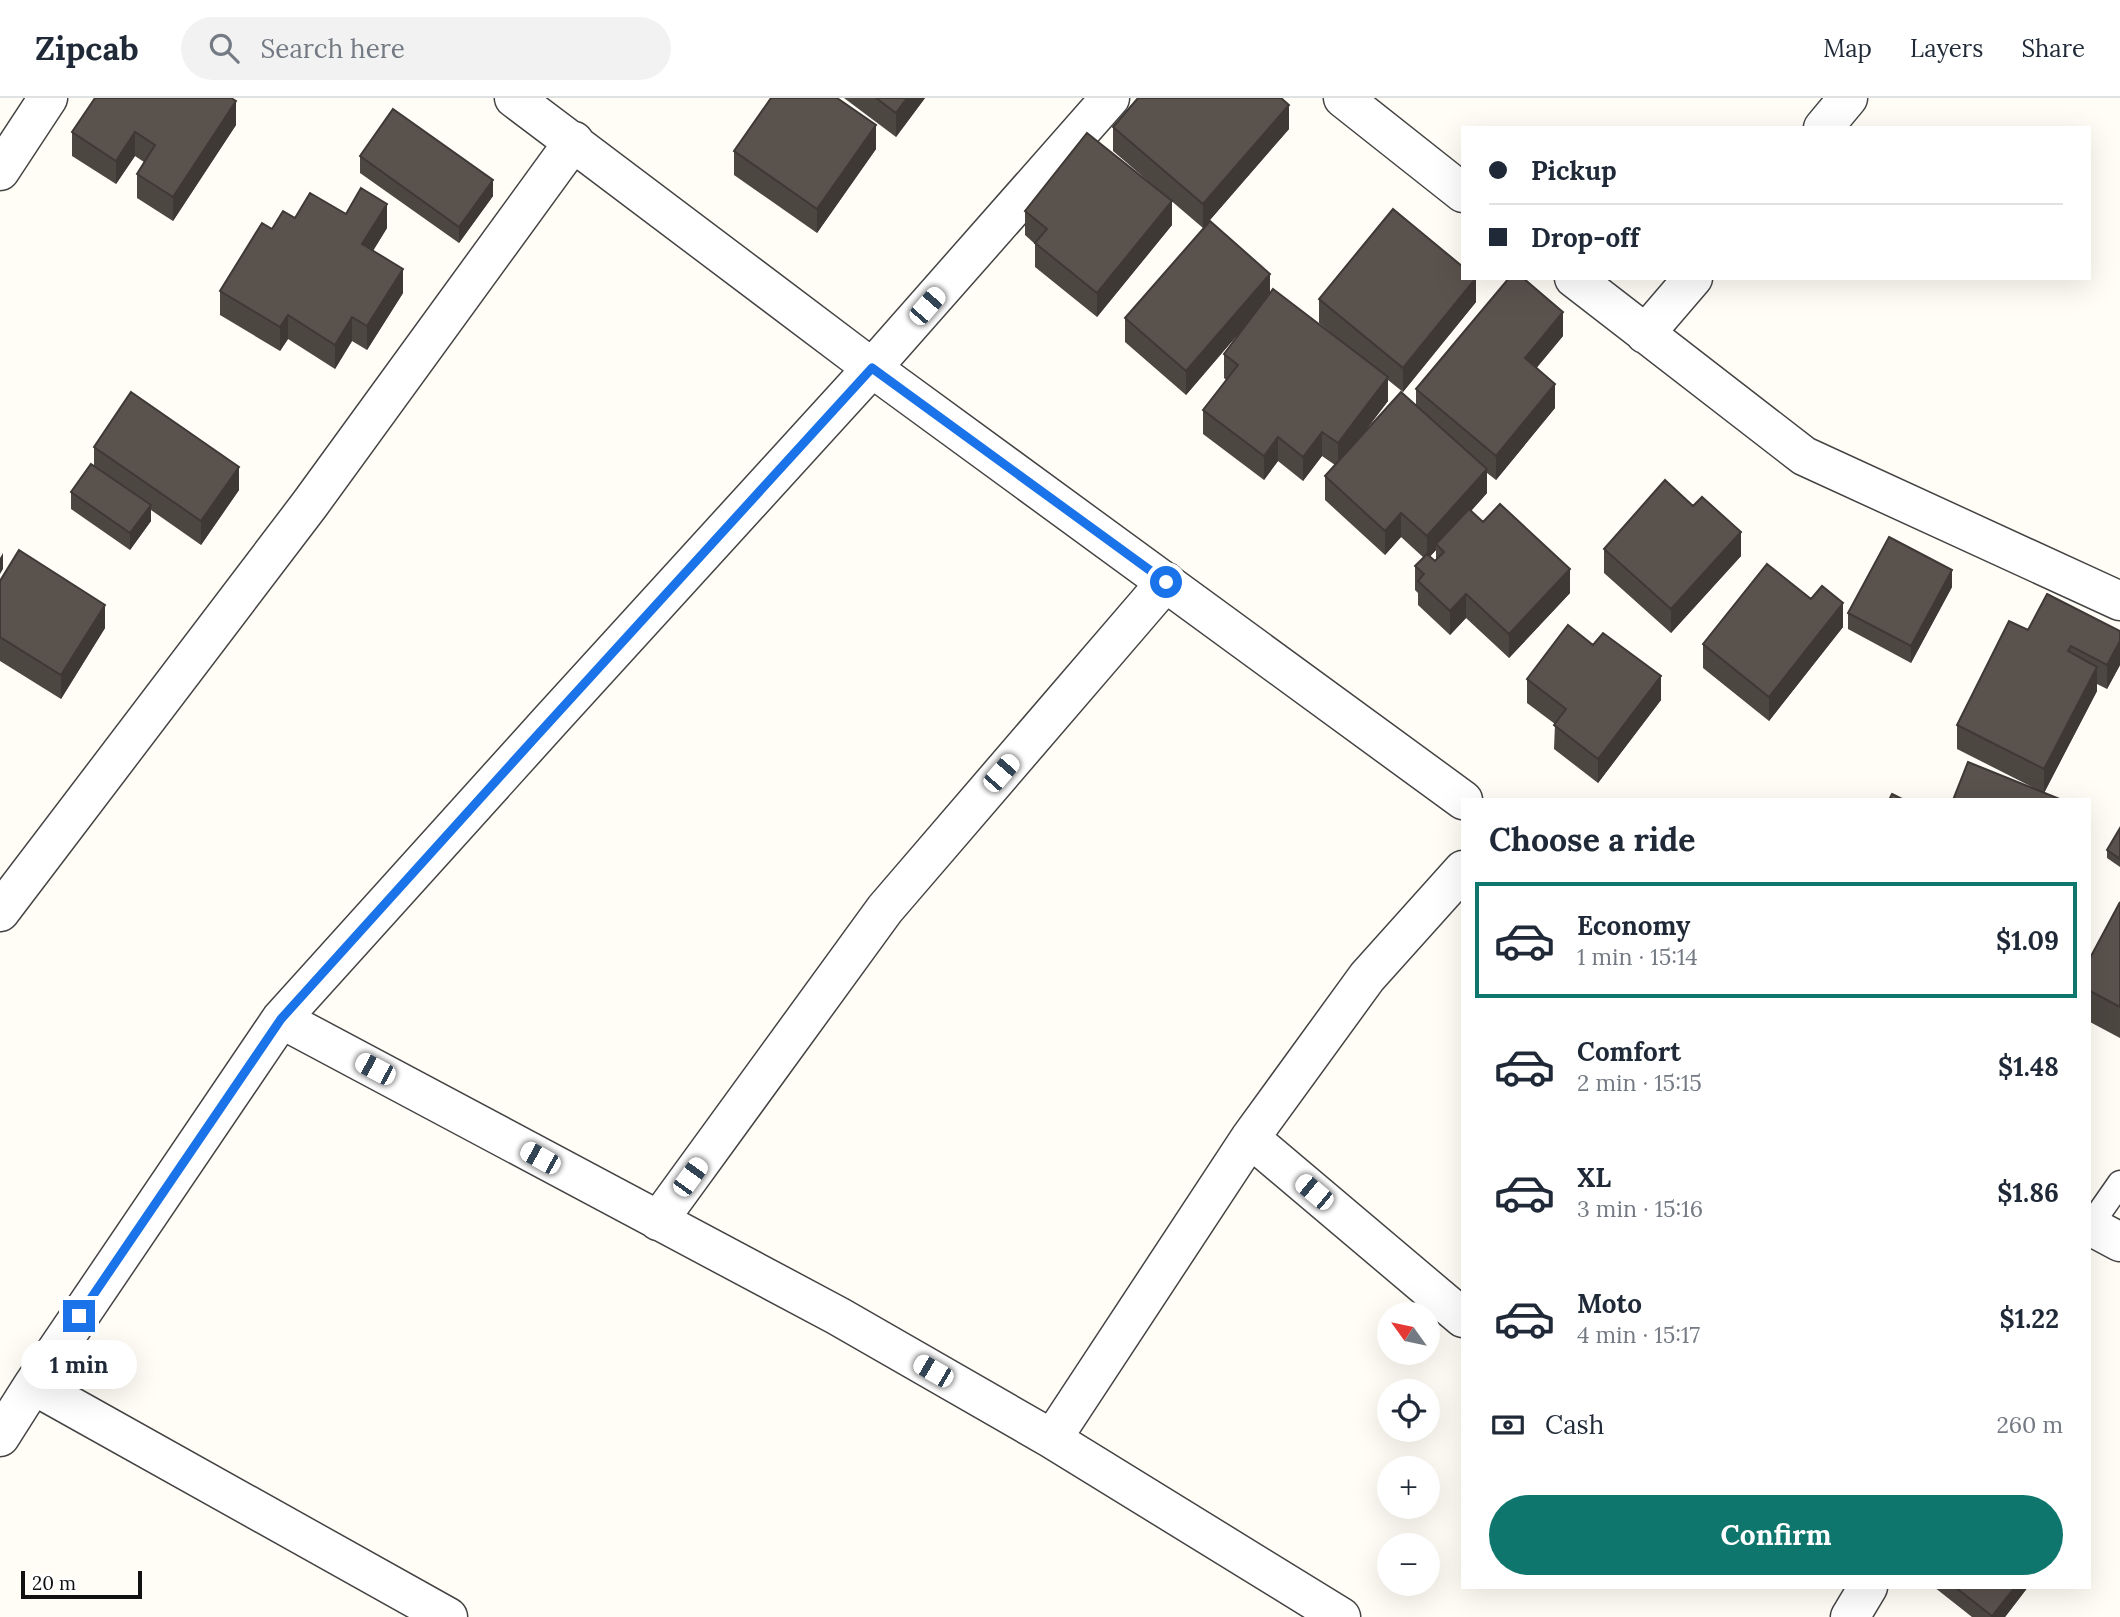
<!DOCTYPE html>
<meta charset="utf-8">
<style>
body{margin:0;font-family:Lora,serif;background:#f2f2f3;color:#1f2937;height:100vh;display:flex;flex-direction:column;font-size:26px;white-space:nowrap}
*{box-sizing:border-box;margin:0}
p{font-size:23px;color:#747a83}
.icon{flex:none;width:38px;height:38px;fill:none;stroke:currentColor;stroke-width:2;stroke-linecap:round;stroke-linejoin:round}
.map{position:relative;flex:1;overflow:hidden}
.drawer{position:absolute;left:1461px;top:700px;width:630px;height:791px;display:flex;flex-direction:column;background:#fff;border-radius:0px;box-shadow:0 7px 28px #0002}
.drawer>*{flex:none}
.top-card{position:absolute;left:1461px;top:28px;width:630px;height:154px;border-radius:0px;box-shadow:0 7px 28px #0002;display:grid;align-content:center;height:154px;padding:0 28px;background:#fff}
.needle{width:46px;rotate:303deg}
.controls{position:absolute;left:1377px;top:1204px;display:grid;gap:14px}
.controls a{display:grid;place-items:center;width:63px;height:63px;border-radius:50%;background:#fff;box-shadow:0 7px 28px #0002;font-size:35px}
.scale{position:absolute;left:21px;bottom:18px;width:121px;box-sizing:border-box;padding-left:7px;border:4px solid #111;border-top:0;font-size:19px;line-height:24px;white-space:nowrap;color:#111;-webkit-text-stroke:5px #fff;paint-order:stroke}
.end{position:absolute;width:32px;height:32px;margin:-16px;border:9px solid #1a73e8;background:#fff;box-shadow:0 0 0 4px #fff}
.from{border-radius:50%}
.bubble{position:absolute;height:49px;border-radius:24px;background:#fff;box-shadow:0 7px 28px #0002;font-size:23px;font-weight:700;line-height:49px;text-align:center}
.car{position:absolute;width:21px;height:42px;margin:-21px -10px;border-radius:9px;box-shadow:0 0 5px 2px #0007;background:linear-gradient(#fff 24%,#345 0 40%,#fff 0 76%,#345 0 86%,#fff 0)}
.top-card b{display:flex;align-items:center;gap:24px;height:66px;font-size:26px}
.top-card b+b{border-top:2px solid #e0e1e3}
.top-card i{width:18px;height:18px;background:#1f2937}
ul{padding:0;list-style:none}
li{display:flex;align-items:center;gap:21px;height:116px;margin:0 14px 10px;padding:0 14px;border:4px solid transparent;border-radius:0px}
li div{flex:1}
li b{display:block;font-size:26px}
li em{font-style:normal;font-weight:700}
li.active{border-color:#0f766e}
li>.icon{width:63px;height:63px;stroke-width:1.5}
h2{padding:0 28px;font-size:32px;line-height:84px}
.pay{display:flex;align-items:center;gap:18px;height:77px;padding:0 28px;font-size:26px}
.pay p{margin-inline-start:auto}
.cta{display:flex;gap:14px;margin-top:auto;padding:14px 28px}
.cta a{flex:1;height:80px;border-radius:42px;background:#0f766e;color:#fff;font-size:28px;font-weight:700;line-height:80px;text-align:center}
header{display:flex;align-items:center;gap:42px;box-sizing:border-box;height:98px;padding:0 35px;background:#fff;border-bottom:2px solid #e0e1e3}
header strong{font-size:33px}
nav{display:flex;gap:38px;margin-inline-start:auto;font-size:24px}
.search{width:490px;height:63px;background:#f2f2f3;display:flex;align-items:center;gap:18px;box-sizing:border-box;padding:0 24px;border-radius:38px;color:#747a83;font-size:26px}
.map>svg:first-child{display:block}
</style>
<header>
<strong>Zipcab</strong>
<div class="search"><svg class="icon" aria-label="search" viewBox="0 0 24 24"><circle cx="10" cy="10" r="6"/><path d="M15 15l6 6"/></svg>Search here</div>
<nav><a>Map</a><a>Layers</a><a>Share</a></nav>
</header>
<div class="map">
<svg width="2120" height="1519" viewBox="0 0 2120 1519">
<rect width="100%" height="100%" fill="#fffdf5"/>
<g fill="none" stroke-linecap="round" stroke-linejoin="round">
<g stroke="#444" stroke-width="27">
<path id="service" d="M2090,1128L2120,1085"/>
</g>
<g stroke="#444" stroke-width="41">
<path id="minor" d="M514,0L872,270L1463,702
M1343,0L1463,95
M1823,30L1848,0
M0,73L48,0
M1574,180L1804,358L2120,503
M1645,236L1693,180
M0,814L310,406L574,43
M281,921L838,1218L1052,1341L1341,1519
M1250,1040L1463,1220
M658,1123L885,811L1166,484
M2090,1128L2120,1144
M33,1287L448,1519
M0,1339L33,1287L281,921L550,623L872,270L1110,0
M1052,1341L1250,1040L1367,879L1463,772
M1850,1519L1868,1489"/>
</g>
<use href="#service" stroke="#fff" stroke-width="24"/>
<use href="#minor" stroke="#fff" stroke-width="38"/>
</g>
<path fill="#4d4742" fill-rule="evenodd" d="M844,0H925L896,39Z
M236,27L173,123L137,100V76L144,64L135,58L116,86L72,58V34Z
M1113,29L1289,31L1203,130L1113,53Z
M876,51L817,135L734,77V53Z
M360,58L493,98L459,145L360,75Z
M1025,113L1172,127L1097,219L1035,169V146L1025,137Z
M346,116L387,130L373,153L403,195L367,252L352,243L335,271L288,241L280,253L220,217V193L272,131L295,120Z
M1270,195L1340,242L1319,225V201L1476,204L1403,294L1388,282V303L1365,333L1416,307V291L1563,238L1536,270L1555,310L1496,382L1487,375V395L1471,413L1483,424L1570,495L1509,560L1466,520L1450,537L1418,507V495L1415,492V468L1424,460L1401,439L1385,457L1325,402V378L1335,367L1322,358L1303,383L1278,363L1264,382L1203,336V312L1226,282L1224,280V256L1239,235L1186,297L1125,244V220ZM1436,452V462L1435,463L1430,458Z
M94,349L239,392L201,447L151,412V423L130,452L71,411V394L94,367Z
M1604,451L1741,458L1671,535L1604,475Z
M0,483L105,530L61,601L0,563Z
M1952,489L1911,565L1848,531V515Z
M1811,501L1843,529L1769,623L1703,570V546Z
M2028,532L2120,533V567L2107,591L2097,586V593L2044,695L1957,651V627Z
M1527,581L1661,602L1598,685L1554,651L1555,626L1527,605Z
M2120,730V769L2107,760V752Z
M2120,804V940L2090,924V860Z
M1934,1489H2028L2005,1519H1972Z"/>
<path fill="#3f3936" d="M907,0H925L896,39V15Z
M236,3V27L173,123V99Z
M1289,7V31L1203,130V106Z
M876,27V51L817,135V111Z
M135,34V58L116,86V63Z
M493,82V98L459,145V129Z
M1172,103V127L1097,219V195Z
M387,106V130L362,170V146Z
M403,171V195L367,252V228Z
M1270,176V199L1186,297V273Z
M1476,180V204L1403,294V270Z
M1563,214V238L1525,284V260Z
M288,217V241L280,253V229Z
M352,219V243L335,271V247Z
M1388,279V303L1338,369V345Z
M1555,286V310L1496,382V358Z
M1322,334V358L1303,383V359Z
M1278,339V363L1264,382V358Z
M239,369V392L201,447V423Z
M1487,371V395L1439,449L1436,446V452L1427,462V438Z
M151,407V423L130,452V435Z
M1401,415V439L1385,457V433Z
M1741,434V458L1671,535V511Z
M3,455V471L0,476V460Z
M1570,471V495L1509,560V536Z
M1952,472V489L1911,565V548Z
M1466,496V520L1450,537V513Z
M1843,505V529L1769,623V599Z
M105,507V530L61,601V577Z
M2120,543V567L2107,591V567Z
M2097,569V593L2044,695V671Z
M1661,578V602L1598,685V661Z
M2015,1489H2028L2005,1519H1992Z"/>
<path fill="#5a524d" stroke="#3f3936" stroke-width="2" d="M95,0H231L236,3L173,99L137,76L155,47L135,34L116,63L72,34Z
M771,0H837L876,27L817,111L734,53Z
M876,0H907L896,15Z
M1138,0H1281L1289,7L1203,106L1113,29Z
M393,11L493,82L459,129L360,58Z
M1087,35L1172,103L1097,195L1035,145L1047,131L1025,113Z
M361,90L387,106L362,146L403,171L367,228L352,219L335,247L288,217L280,229L220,193L262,125L272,131L283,113L295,120L310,95L346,116Z
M1393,111L1463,169V180H1476L1403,270L1319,201Z
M1210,123L1270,176L1186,273L1125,220Z
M1509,180H1523L1563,214L1525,260L1555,286L1496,358L1416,291Z
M1273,191L1388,279L1338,345L1322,334L1303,359L1278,339L1264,358L1203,312L1238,267L1224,256Z
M131,294L239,369L201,423L94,349Z
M1401,294L1487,371L1427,438L1401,415L1385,433L1325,378Z
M91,366L151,407L130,435L71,394Z
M1665,382L1693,408L1702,399L1741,434L1671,511L1604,451Z
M1500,406L1570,471L1509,536L1466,496L1450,513L1418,483L1424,476L1415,468L1427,456L1435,463L1444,454L1436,446L1469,411L1483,424Z
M1889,439L1952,472L1911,548L1848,515Z
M19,452L105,507L61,577L0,539V483Z
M1767,466L1811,501L1822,488L1843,505L1769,599L1703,546Z
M2047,496L2120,533V543L2107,567L2071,548L2068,553L2097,569L2044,671L1957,627L2009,523L2028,532Z
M1568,527L1593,547L1603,535L1661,578L1598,661L1554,627L1566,611L1527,581Z
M1968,664L2062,702H1953Z
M1892,696L1904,702H1889Z
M2120,730V761L2107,752Z
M2120,804V909L2090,893V860Z
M1955,1489H2015L1992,1518Z"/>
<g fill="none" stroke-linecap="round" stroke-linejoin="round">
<path stroke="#1a73e8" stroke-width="9" d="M79,1218L281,921L532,643L872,270L1166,484"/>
</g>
</svg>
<div class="controls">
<a><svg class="needle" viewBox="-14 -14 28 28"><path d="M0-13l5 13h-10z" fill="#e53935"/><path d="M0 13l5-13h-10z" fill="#747a83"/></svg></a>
<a><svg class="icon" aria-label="locate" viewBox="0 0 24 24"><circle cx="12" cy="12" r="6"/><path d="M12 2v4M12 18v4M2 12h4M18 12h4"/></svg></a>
<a>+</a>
<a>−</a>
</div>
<div class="scale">20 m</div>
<i class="end from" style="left:1166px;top:484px"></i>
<i class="end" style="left:79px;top:1218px"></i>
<div class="bubble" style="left:21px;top:1242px;width:116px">1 min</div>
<i class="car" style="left:927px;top:208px;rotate:41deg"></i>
<i class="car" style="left:1001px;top:675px;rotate:41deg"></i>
<i class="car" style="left:375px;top:971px;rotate:298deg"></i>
<i class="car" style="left:540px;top:1060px;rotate:299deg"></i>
<i class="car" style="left:690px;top:1079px;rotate:36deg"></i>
<i class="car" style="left:1314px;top:1094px;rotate:310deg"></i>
<i class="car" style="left:933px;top:1273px;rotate:300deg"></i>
<div class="top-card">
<b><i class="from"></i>Pickup</b>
<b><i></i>Drop-off</b>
</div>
<section class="drawer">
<h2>Choose a ride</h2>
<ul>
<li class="active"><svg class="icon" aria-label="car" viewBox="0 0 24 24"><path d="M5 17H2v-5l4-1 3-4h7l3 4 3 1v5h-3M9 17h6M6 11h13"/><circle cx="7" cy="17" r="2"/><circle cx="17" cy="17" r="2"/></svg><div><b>Economy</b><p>1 min · 15:14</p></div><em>$1.09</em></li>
<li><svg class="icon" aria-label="car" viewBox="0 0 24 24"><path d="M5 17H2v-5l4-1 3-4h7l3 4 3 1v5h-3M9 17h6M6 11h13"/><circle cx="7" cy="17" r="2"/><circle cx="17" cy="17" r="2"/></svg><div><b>Comfort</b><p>2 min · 15:15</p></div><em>$1.48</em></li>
<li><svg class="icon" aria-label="car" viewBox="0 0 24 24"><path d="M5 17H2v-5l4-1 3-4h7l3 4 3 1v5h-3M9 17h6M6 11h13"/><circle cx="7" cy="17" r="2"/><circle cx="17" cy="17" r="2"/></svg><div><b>XL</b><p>3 min · 15:16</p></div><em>$1.86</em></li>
<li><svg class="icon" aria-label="car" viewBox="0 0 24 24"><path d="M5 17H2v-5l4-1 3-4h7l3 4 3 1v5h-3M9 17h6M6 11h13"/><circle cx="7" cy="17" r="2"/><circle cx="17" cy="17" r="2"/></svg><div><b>Moto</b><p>4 min · 15:17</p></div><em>$1.22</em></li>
</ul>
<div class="pay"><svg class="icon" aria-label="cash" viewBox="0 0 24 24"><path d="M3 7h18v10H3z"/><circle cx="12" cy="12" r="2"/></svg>Cash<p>260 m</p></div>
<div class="cta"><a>Confirm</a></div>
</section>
</div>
